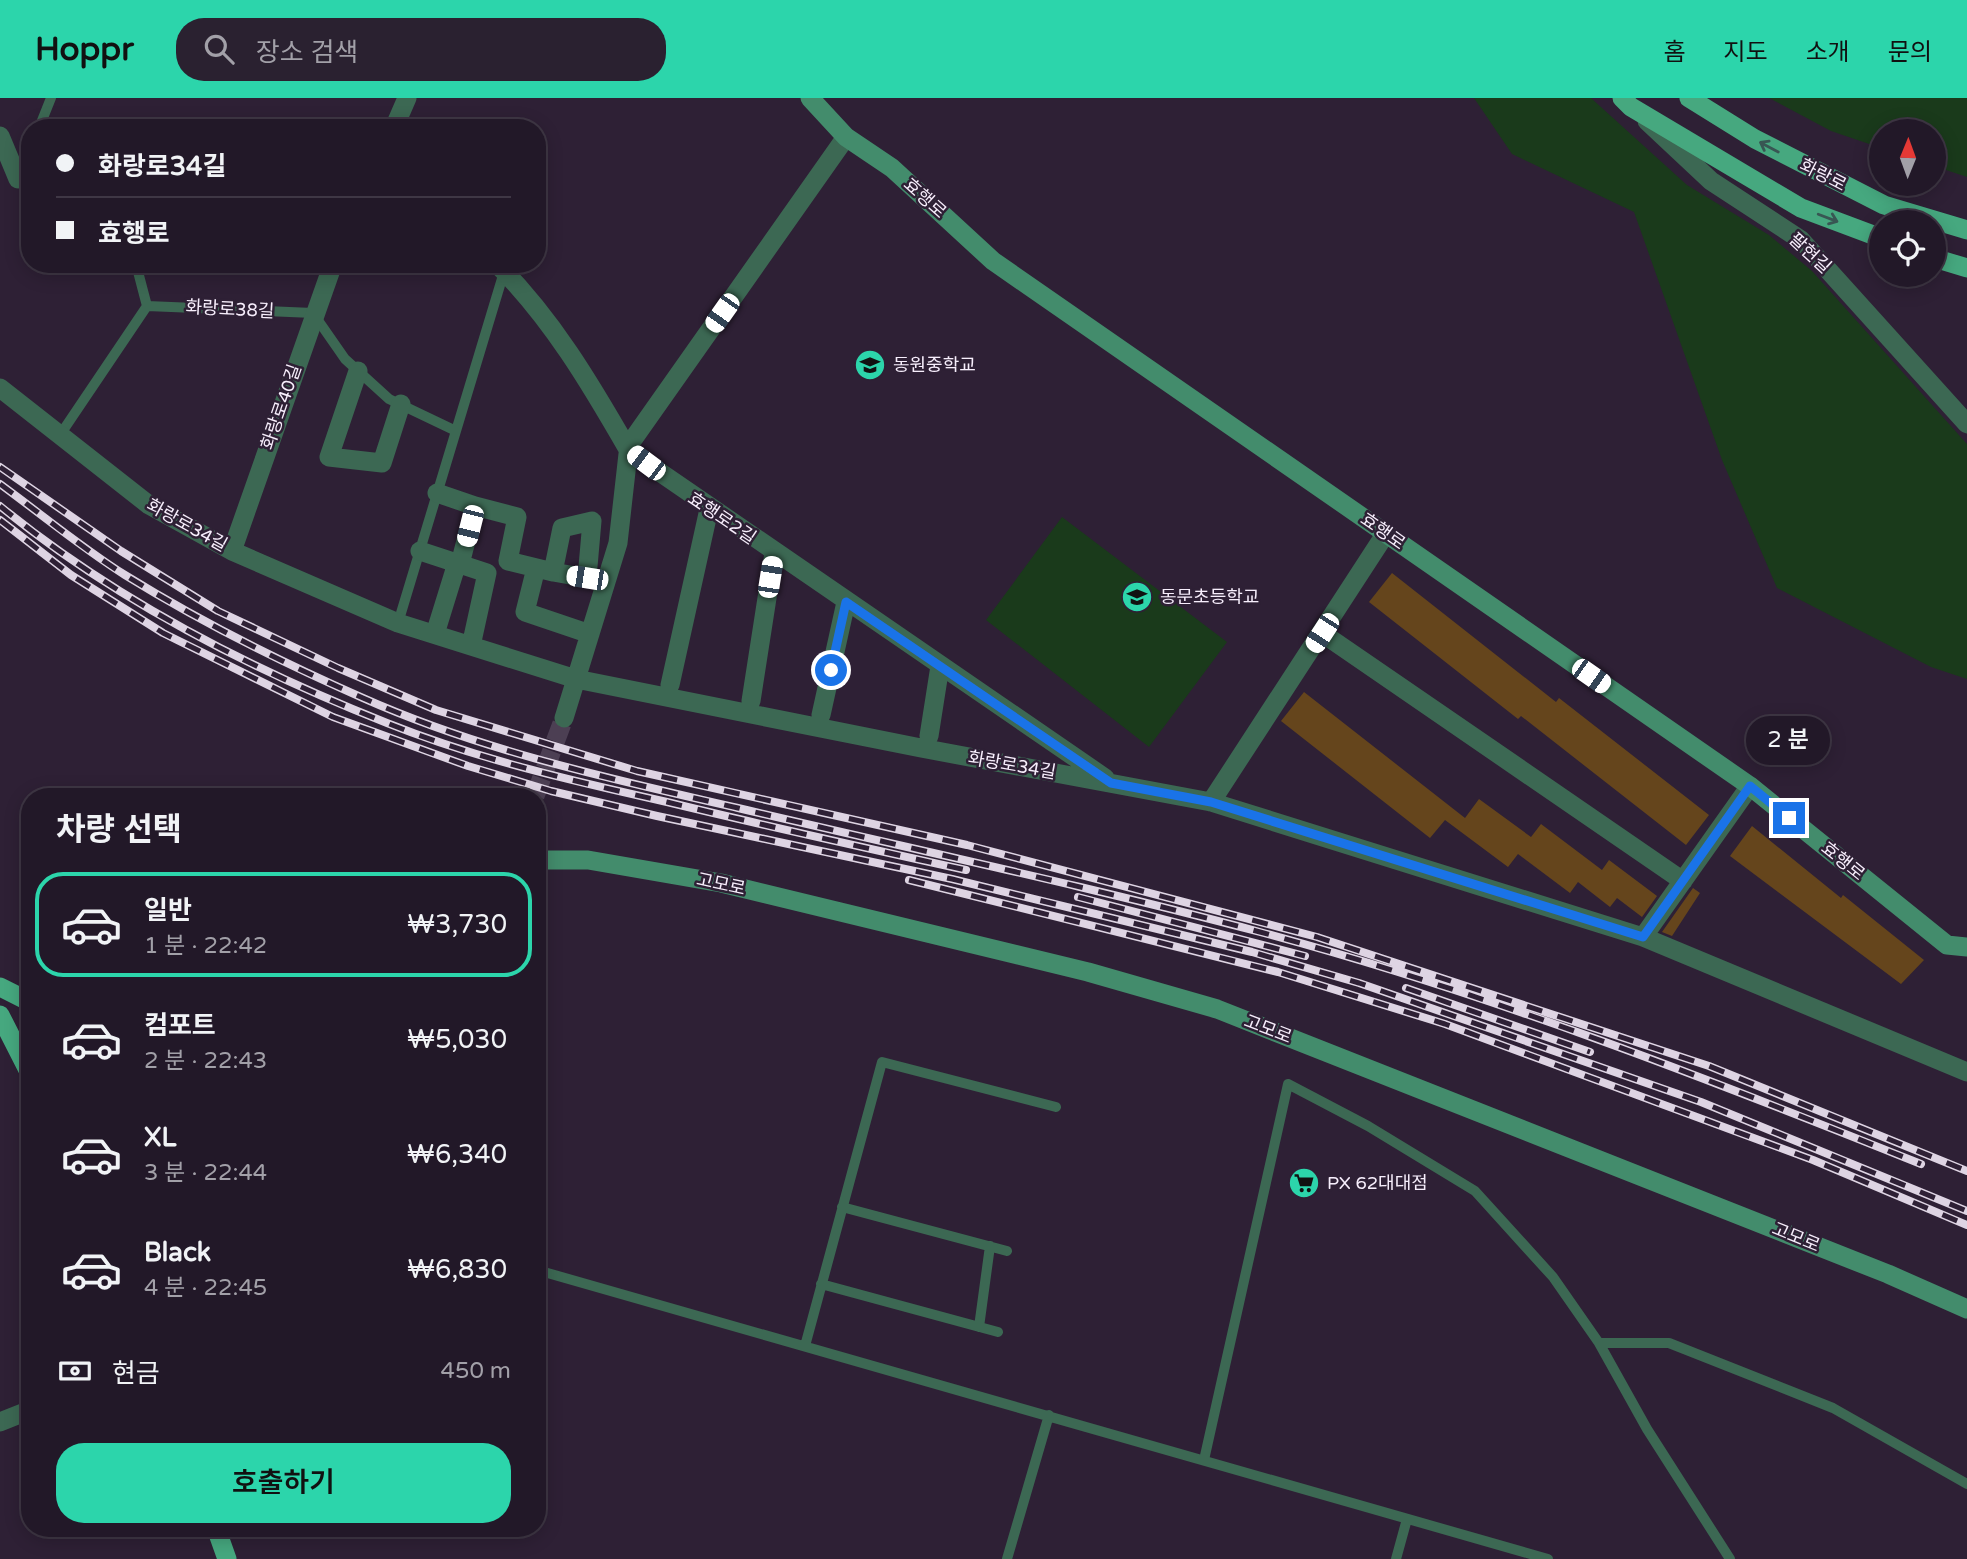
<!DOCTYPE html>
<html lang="ko">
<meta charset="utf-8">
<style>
body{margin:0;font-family:"Varela Round","Noto Sans KR",sans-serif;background:#2a2130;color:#f1f3f6;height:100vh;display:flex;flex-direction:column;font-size:26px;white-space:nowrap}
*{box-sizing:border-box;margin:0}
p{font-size:23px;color:#a2a0a8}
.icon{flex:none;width:38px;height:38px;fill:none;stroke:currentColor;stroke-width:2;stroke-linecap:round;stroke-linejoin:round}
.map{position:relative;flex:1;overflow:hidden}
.sheet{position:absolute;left:21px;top:690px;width:525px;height:749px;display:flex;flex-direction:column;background:#221828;border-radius:28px;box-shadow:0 4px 18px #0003,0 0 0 2px #3f3745}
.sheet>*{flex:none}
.guide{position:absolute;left:21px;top:21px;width:525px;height:154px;border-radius:28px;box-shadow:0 4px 18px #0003,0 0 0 2px #3f3745;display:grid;align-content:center;height:154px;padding:0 35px;background:#221828}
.needle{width:46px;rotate:1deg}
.buttons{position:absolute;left:1869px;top:21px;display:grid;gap:14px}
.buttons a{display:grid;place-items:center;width:77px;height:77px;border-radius:50%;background:#221828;box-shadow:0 4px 18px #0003,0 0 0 2px #3f3745;font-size:35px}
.end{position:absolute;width:32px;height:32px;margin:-16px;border:9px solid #1a73e8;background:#fff;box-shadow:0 0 0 4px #fff}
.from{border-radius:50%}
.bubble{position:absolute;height:49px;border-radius:24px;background:#221828;box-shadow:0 4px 18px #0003,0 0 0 2px #3f3745;font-size:23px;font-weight:600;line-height:49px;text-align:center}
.car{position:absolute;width:21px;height:42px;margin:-21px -10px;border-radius:9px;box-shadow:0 0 5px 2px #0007;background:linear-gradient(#fff 24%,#345 0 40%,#fff 0 76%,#345 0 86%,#fff 0)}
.guide b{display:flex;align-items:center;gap:24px;height:66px;font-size:26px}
.guide b+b{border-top:2px solid #3f3745}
.guide i{width:18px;height:18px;background:#f1f3f6}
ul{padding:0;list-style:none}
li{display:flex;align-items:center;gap:21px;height:105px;margin:0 14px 10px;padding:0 21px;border:4px solid transparent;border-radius:28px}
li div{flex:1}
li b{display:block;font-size:26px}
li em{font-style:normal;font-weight:600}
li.active{border-color:#2cd5ab}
li>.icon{width:63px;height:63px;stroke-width:1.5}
h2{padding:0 35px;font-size:32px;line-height:84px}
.pay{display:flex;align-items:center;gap:18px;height:77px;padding:0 35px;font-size:26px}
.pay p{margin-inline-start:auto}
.action{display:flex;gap:14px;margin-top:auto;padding:14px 35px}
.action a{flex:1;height:80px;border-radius:28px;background:#2cd5ab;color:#111;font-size:28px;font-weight:600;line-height:80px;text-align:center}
header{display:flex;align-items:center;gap:42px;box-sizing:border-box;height:98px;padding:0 35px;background:#2cd5ab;color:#111}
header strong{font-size:33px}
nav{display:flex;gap:38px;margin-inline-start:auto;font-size:24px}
.search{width:490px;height:63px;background:#2a2130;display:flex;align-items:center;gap:18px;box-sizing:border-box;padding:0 24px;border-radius:28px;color:#a2a0a8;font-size:26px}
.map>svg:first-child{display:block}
</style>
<header>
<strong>Hoppr</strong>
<div class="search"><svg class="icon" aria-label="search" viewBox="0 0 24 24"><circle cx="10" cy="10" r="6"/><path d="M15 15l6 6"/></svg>장소 검색</div>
<nav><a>홈</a><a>지도</a><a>소개</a><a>문의</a></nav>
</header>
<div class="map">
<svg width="1967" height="1461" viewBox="0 0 1967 1461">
<rect width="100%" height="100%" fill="#2e2035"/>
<path fill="#1a3a1b" d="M1474,0H1591L1687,87L1769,137L1812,173L1967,346V581L1931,569L1777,490L1722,362L1634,114L1512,56Z
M1769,0H1967V79L1934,68V33H1881V50L1831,33Z
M1062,419L1227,544L1149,649L986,522Z"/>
<path fill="#65451c" d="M1392,475L1556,604L1559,600L1709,717L1686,747L1521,618L1518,621L1369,504Z
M1304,594L1465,720L1479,701L1531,739L1541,726L1602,772L1609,762L1657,798L1642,819L1617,800L1610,809L1578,784L1570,795L1518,756L1508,769L1445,722L1430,740L1281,623Z
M1752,728L1841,800L1843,797L1924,862L1901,886L1730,758Z
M1693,790L1700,795L1672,838L1662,834Z"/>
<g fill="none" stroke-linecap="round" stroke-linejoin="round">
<path stroke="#4c3f53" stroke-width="19" stroke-dasharray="19 10" stroke-linecap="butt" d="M535,698L564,620"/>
<path stroke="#3c6853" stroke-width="10" d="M39,30L51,0
M30,53L18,81L30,93
M147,208L313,215L345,261L389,301L456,333
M60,337L147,208L136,166
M398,525L504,174
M842,1109L1007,1153
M537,1172L1548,1461
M821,1186L998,1234
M979,1229L990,1148
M1599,1245H1669L1833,1310L1967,1386
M805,1248L882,964L1056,1009
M1204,1362L1288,986L1368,1028L1475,1093L1553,1179L1599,1245L1647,1331L1730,1461
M1007,1461L1049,1317
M1396,1461L1407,1421"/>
<path stroke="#3c6853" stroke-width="19" d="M394,30L407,0
M0,38L18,81
M497,166C552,221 590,285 629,353L1105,680
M358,273L329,359L382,365L401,306
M0,290L149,407L232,453L398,525L576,581L921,650L1211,704L1643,839L1967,974
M437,395L475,408L460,466
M475,408L517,419L508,463L553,474L562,430L592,423L587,480L553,474
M232,453L333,166
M420,453L487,475L471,548
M536,470L525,514L590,536
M1322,535L1683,783
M435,536L457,465
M670,587L709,411
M751,603L774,455
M821,617L846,504
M564,620L618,445L629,347L846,39
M929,638L940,568
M1211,704L1386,435
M1643,839L1750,688
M0,1324L30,1312"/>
<path stroke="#3c6853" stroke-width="19" d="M1647,23L1711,83L1801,142L1967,326"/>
<path stroke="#438c6c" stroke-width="19" d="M810,0L846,39L892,70L993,163L1750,688L1947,847L1967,849
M537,762H588L721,785L1088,874L1217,911L1888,1176L1967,1211"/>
<path stroke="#46a87f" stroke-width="19" d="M1622,0L1631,9L1801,110L1881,140
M1689,0L1755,41L1884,107L1967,132
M1934,160L1967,170
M0,889L30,904
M0,917L30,976
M216,1430L227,1461"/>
<g stroke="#ded4e3" stroke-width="8">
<path id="rail" d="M0,369L121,453L218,513L338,570L436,612L637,673L967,747L1317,839L1709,968L1967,1073
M0,386C41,416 82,450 125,477C201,524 281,564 363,600C482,653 612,681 738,710C912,751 1087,788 1260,834C1485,894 1704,979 1921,1066
M0,408C114,501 250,571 387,625C477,661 573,683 667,704C766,728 866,750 966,772
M0,422L71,477L163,535L333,619L468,668L551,693L657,718L952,781L1252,854L1359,885L1701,1004L1967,1113
M909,782L1278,874L1445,926L1813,1062L1967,1127
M1078,799L1305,858
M1406,890L1590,954"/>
</g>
<use href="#rail" stroke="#2e2035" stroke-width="5" stroke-dasharray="16" stroke-linecap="butt"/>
</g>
<defs><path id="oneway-shaft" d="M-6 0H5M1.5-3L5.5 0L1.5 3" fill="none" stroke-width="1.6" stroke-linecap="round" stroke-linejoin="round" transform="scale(1.75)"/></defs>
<g stroke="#385653">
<use href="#oneway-shaft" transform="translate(1769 49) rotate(-152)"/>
<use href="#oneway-shaft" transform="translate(1828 120) rotate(21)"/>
</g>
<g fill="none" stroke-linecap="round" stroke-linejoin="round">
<path stroke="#1a73e8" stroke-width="9" d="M831,572L846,504L1111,685L1211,704L1643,839L1750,688L1789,720"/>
</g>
<defs>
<g id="school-disc" transform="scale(1.575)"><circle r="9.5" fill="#2cd5ab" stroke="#2e2035"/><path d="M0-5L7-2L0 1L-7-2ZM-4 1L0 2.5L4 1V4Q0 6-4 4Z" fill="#111"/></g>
<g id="supermarket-disc" transform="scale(1.575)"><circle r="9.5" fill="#2cd5ab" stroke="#2e2035"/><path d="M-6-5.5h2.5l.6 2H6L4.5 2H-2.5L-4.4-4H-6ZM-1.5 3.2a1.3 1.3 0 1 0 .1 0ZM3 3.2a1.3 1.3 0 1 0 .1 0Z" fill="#111"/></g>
</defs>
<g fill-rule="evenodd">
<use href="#school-disc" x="870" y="267"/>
<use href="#school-disc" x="1137" y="499"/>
<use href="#supermarket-disc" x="1304" y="1085"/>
</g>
<g text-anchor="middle" stroke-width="5" stroke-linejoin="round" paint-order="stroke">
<g font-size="18" fill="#f7eefc" stroke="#2e2035">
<text transform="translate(1823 77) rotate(27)" y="6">화랑로</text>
<text transform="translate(925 100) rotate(42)" y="6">효행로</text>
<text transform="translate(1810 155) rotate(43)" y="6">팔현길</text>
<text transform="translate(230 211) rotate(3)" y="6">화랑로38길</text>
<text transform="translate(281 309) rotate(-71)" y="6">화랑로40길</text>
<text transform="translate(722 420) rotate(34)" y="6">효행로2길</text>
<text transform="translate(187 427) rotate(29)" y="6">화랑로34길</text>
<text transform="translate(1383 433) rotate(35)" y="6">효행로</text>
<text transform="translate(1012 667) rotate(10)" y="6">화랑로34길</text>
<text transform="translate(1843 763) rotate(39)" y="6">효행로</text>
<text transform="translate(721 786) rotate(12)" y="6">고모로</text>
<text transform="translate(1268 931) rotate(21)" y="6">고모로</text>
<text transform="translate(1796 1139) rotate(22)" y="6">고모로</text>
</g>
<g font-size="18" fill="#f7eefc" stroke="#2e2035" text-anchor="start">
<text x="893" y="273">동원중학교</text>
<text x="1160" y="505">동문초등학교</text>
<text x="1327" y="1091">PX 62대대점</text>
</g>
</g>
</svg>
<div class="buttons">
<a><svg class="needle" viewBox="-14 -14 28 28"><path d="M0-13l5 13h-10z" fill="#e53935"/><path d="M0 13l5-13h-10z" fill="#a2a0a8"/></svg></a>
<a><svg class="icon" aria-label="locate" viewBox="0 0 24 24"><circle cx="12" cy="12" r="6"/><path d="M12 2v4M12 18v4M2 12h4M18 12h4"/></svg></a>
</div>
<i class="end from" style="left:831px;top:572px"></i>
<i class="end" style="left:1789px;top:720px"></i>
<div class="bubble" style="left:1746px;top:618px;width:84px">2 분</div>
<i class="car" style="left:722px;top:215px;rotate:215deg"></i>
<i class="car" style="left:646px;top:365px;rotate:307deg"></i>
<i class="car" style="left:470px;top:428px;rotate:194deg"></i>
<i class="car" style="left:770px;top:479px;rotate:9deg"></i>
<i class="car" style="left:587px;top:480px;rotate:279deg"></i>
<i class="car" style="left:1322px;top:535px;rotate:213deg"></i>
<i class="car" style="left:1591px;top:578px;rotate:125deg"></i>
<div class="guide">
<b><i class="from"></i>화랑로34길</b>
<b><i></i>효행로</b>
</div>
<section class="sheet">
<h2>차량 선택</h2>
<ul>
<li class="active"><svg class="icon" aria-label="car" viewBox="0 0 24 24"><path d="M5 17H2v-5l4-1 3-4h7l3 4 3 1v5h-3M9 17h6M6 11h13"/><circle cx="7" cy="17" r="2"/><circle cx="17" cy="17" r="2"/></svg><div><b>일반</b><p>1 분 · 22:42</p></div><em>₩3,730</em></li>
<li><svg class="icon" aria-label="car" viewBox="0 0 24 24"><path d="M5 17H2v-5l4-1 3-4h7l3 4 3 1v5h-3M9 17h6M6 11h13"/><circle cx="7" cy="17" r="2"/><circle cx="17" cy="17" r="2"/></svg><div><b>컴포트</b><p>2 분 · 22:43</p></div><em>₩5,030</em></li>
<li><svg class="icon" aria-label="car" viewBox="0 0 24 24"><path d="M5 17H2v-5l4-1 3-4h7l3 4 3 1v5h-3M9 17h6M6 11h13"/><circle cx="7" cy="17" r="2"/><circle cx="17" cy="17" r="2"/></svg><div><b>XL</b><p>3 분 · 22:44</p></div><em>₩6,340</em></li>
<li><svg class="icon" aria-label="car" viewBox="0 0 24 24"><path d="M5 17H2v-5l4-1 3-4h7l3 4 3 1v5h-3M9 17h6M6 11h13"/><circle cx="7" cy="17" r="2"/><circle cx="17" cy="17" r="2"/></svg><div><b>Black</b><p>4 분 · 22:45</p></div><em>₩6,830</em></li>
</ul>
<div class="pay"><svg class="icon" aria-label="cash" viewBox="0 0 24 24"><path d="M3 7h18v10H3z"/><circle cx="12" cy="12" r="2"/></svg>현금<p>450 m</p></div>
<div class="action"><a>호출하기</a></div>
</section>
</div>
